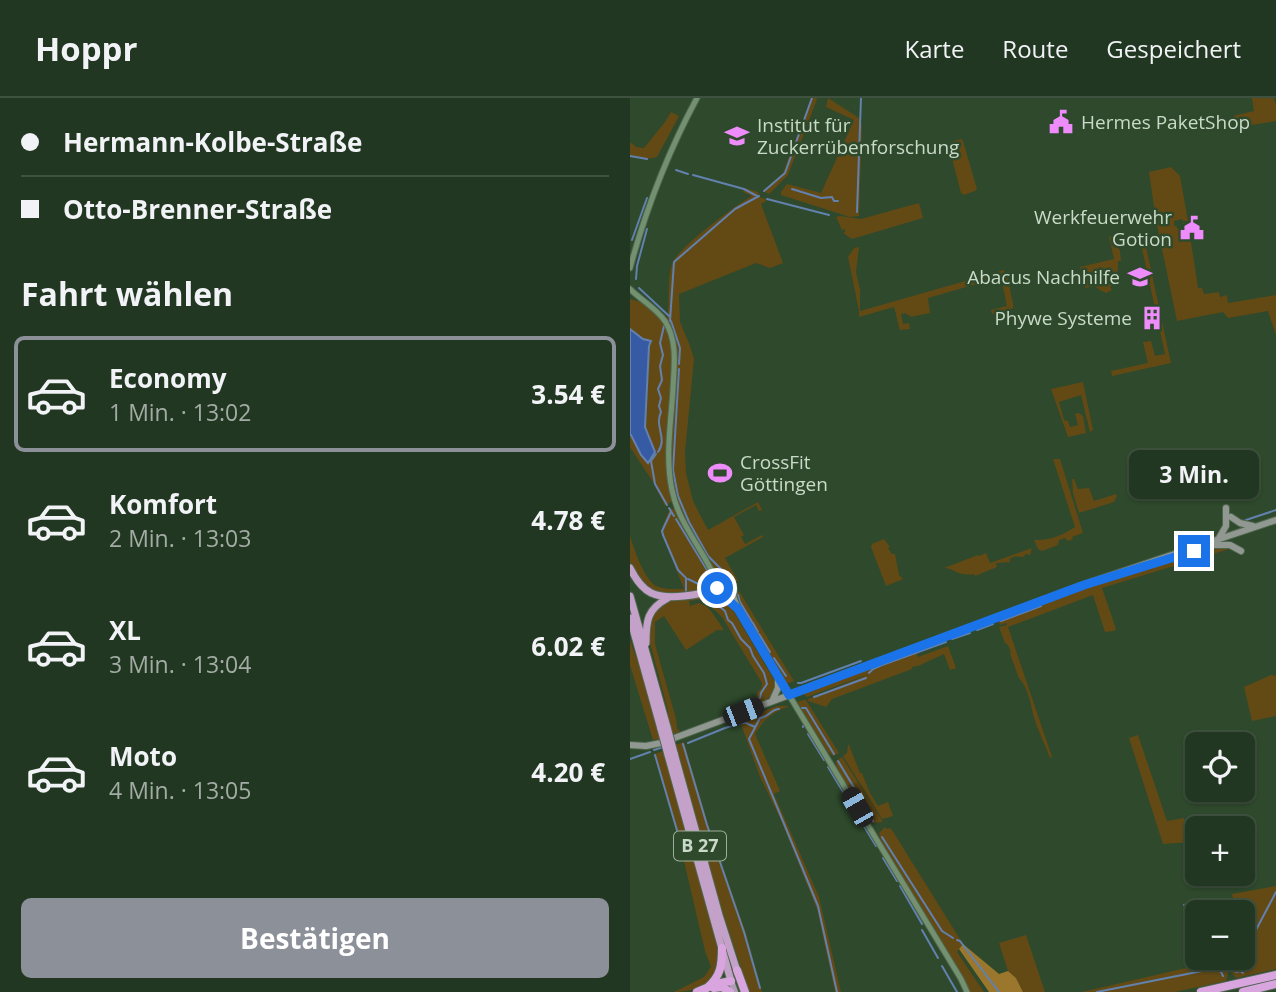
<!DOCTYPE html>
<html lang="de">
<meta charset="utf-8">
<style>
body{margin:0;font-family:"Open Sans",sans-serif;background:#2e422e;color:#f1f3f6;height:100vh;display:flex;flex-direction:column;font-size:26px;white-space:nowrap}
*{box-sizing:border-box;margin:0}
p{font-size:23px;color:#a2aca5}
.icon{flex:none;width:38px;height:38px;fill:none;stroke:currentColor;stroke-width:2;stroke-linecap:round;stroke-linejoin:round}
.map{position:relative;flex:1;overflow:hidden}
.drawer{display:flex;flex-direction:column;background:#223721;width:630px}
.drawer>*{flex:none}
.banner{display:grid;align-content:center;height:154px;padding:0 21px;background:#223721}
.fabs{position:absolute;left:555px;top:634px;display:grid;gap:14px}
.fabs a{display:grid;place-items:center;width:70px;height:70px;border-radius:10px;background:#223721;box-shadow:0 2px 5px #0004,0 0 0 2px #3f513f;font-size:35px}
.end{position:absolute;width:32px;height:32px;margin:-16px;border:9px solid #1a73e8;background:#fff;box-shadow:0 0 0 4px #fff}
.from{border-radius:50%}
.bubble{position:absolute;height:49px;border-radius:10px;background:#223721;box-shadow:0 2px 5px #0004,0 0 0 2px #3f513f;font-size:23px;font-weight:700;line-height:49px;text-align:center}
.car{position:absolute;width:21px;height:42px;margin:-21px -10px;border-radius:9px;box-shadow:0 0 5px 2px #0007;background:linear-gradient(#222 24%,#8ab4d8 0 40%,#222 0 76%,#8ab4d8 0 86%,#222 0)}
.banner b{display:flex;align-items:center;gap:24px;height:66px;font-size:26px}
.banner b+b{border-top:2px solid #3f513f}
.banner i{width:18px;height:18px;background:#f1f3f6}
ul{padding:0;list-style:none}
li{display:flex;align-items:center;gap:21px;height:116px;margin:0 14px 10px;padding:0 7px;border:4px solid transparent;border-radius:10px}
li div{flex:1}
li b{display:block;font-size:26px}
li em{font-style:normal;font-weight:700}
li.selected{border-color:#8c9099}
li>.icon{width:63px;height:63px;stroke-width:1.5}
h2{padding:0 21px;font-size:32px;line-height:84px}
.button{display:flex;gap:14px;margin-top:auto;padding:14px 21px}
.button a{flex:1;height:80px;border-radius:10px;background:#8c9099;color:#fff;font-size:28px;font-weight:700;line-height:80px;text-align:center}
header{display:flex;align-items:center;gap:42px;box-sizing:border-box;height:98px;padding:0 35px;background:#223721;border-bottom:2px solid #3f513f}
header strong{font-size:33px}
nav{display:flex;gap:38px;margin-inline-start:auto;font-size:24px}
main{display:flex;flex:1;min-height:0}
.map>svg:first-child{display:block}
</style>
<header>
<strong>Hoppr</strong>
<nav><a>Karte</a><a>Route</a><a>Gespeichert</a></nav>
</header>
<main>
<section class="drawer">
<div class="banner">
<b><i class="from"></i>Hermann-Kolbe-Straße</b>
<b><i></i>Otto-Brenner-Straße</b>
</div>
<h2>Fahrt wählen</h2>
<ul>
<li class="selected"><svg class="icon" aria-label="car" viewBox="0 0 24 24"><path d="M5 17H2v-5l4-1 3-4h7l3 4 3 1v5h-3M9 17h6M6 11h13"/><circle cx="7" cy="17" r="2"/><circle cx="17" cy="17" r="2"/></svg><div><b>Economy</b><p>1 Min. · 13:02</p></div><em>3.54 €</em></li>
<li><svg class="icon" aria-label="car" viewBox="0 0 24 24"><path d="M5 17H2v-5l4-1 3-4h7l3 4 3 1v5h-3M9 17h6M6 11h13"/><circle cx="7" cy="17" r="2"/><circle cx="17" cy="17" r="2"/></svg><div><b>Komfort</b><p>2 Min. · 13:03</p></div><em>4.78 €</em></li>
<li><svg class="icon" aria-label="car" viewBox="0 0 24 24"><path d="M5 17H2v-5l4-1 3-4h7l3 4 3 1v5h-3M9 17h6M6 11h13"/><circle cx="7" cy="17" r="2"/><circle cx="17" cy="17" r="2"/></svg><div><b>XL</b><p>3 Min. · 13:04</p></div><em>6.02 €</em></li>
<li><svg class="icon" aria-label="car" viewBox="0 0 24 24"><path d="M5 17H2v-5l4-1 3-4h7l3 4 3 1v5h-3M9 17h6M6 11h13"/><circle cx="7" cy="17" r="2"/><circle cx="17" cy="17" r="2"/></svg><div><b>Moto</b><p>4 Min. · 13:05</p></div><em>4.20 €</em></li>
</ul>
<div class="button"><a>Bestätigen</a></div>
</section>
<div class="map">
<svg width="646" height="894" viewBox="0 0 646 894">
<rect width="100%" height="100%" fill="#2e492c"/>
<path fill="#634a15" d="M181,0H187L186,4L158,77L139,96L133,93L153,75Z
M198,0L229,20L232,28L229,118L220,119L151,97V94L157,86L191,95L224,22L196,9Z
M622,0H644L646,8V23L615,28L613,20L605,25V21L603,18L624,13Z
M41,14L49,18L27,59L17,61L0,59V44L6,49L14,50L35,24Z
M331,41L333,43L347,91L345,93L334,97L331,95L319,49L321,47V44Z
M541,69L550,78L558,123H553L552,121L544,123V128H547L546,130H553V125H558L568,189L567,190H572L574,196L589,194L590,199L597,197L598,205L646,197V237L638,213L598,220L593,214L547,223L526,122L519,74Z
M114,90L128,94L130,99L137,102L131,106L153,165L140,170L126,165L49,196L50,224L60,248L64,261L55,354L56,375L63,403L78,432L128,404L132,412L129,413L126,407L104,419L114,437L111,439L115,446L132,437L133,439L95,460L108,483C92,486 84,471 77,459C66,441 53,423 47,402C33,353 48,297 46,247L41,230L37,222C40,205 37,180 42,166C46,151 107,106 122,98L113,94Z
M289,105L293,120L222,141L213,135L215,134V131L212,132L206,119L210,118L231,121Z
M483,138L490,153L491,163H488C488,174 488,181 480,189L482,192L476,195L470,192L465,188L455,190L450,169L484,161L479,139Z
M515,144L541,265L482,278L481,273L518,265L513,244L521,243L525,258L535,256L511,146Z
M229,149L226,174L230,192V213L374,172L375,177H377L383,206V210L378,213L362,216L361,212L377,208L371,179L298,200L300,215L280,219V217H277L276,215L271,216L273,226L279,225L280,231L270,232L264,209L229,219V213L218,159L224,150Z
M0,201C21,205 38,225 41,246C43,261 42,275 41,290C38,328 33,366 42,403L35,408L23,384L0,349Z
M453,284L463,332L460,334L451,297L429,304L434,322L438,323L440,329L448,327L445,316L449,315L453,318L456,335L438,339L421,291Z
M423,361H430L453,435L442,439L443,441L438,443L435,440L429,442L428,447L412,453L408,451L404,442C420,443 432,437 445,429Z
M442,381H444L448,391L459,390L464,403L486,396L487,398L484,404L449,415L443,395Z
M40,410L46,412L82,477L84,488L80,491L38,497L17,491L6,476L0,464V438C4,451 14,481 26,488C35,492 45,491 54,491L31,433Z
M254,441L260,449L258,450L262,456H265L269,477L273,481L256,488L241,449L242,446Z
M593,449H599V451L472,490L486,531L484,533L475,534L463,497L378,529L422,659L420,660C415,646 407,631 403,616C400,603 398,590 389,580L380,556L381,554L378,547L375,545L369,529L377,527L376,525L370,527L368,523L470,485Z
M402,450L400,457L396,456L393,459C388,459 383,457 379,462L381,464L366,465L367,469L345,478L344,476C328,479 324,470 314,470L348,457L349,458L356,455L360,465Z
M109,493L164,583L157,586L108,505L107,496Z
M83,499C89,503 97,503 101,509L143,580C149,595 139,601 127,606C127,599 125,595 131,591L132,585L92,519L73,501L59,503L60,508L69,505L76,508L81,513L94,532H87L56,552L34,518L25,524V546L46,621L47,631L50,633L42,637L38,623V613L20,545C14,502 48,497 83,499Z
M0,542L12,576L30,641L23,642L0,567Z
M318,548L326,570L320,572L314,556L288,568L282,569V571L202,601L196,609L178,603V601L247,573L177,599L174,596L286,553L288,559Z
M641,577L646,578V618L622,623L614,589Z
M174,602H176L209,655L203,658L198,654L167,604Z
M147,608H159C142,615 134,621 125,636L150,693L144,696L189,799L211,894H205L187,811L150,720L130,679L111,626V622Z
M508,637L537,723L554,720L562,744L533,746L499,640Z
M54,644L78,726L116,835L132,894H119L91,809L45,647Z
M218,647H219L230,675H232L239,693L248,708L258,704L263,718L252,721L213,658L217,655Z
M34,653L90,860C88,865 87,872 85,877C79,890 57,894 44,894L74,879L81,869L75,853L50,746L24,656Z
M212,659L253,724L243,725L239,722C230,707 206,680 206,663Z
M255,729L257,731L260,730L262,732L333,846L327,854L354,894H339L265,770L250,740L249,735Z
M646,788V871L606,880L601,874L597,859H612V814H584L583,811L604,806L602,796Z
M396,837L415,894H393L386,880L378,873L369,845Z
M582,859H593L598,876L596,883L545,894H452L582,864Z"/>
<path fill="#9a772d" d="M333,846L369,876L378,873L386,880L393,894H359L329,851Z"/>
<path fill="#365ba4" stroke="#6281af" stroke-width="2" d="M0,231L13,241L21,243L19,248L15,329L25,354L18,365L11,357L1,337H0Z"/>
<g fill="none" stroke-linecap="round" stroke-linejoin="round">
<path stroke="#6281af" stroke-width="2" d="M0,58L17,61
M46,72L58,76
M63,77L114,91L127,98
M162,91L191,100L202,99L204,103H208
M134,93L155,75L182,0
M137,101L199,117
M227,114L231,0
M2,142L17,100
M6,181L7,168L17,131
M9,190L39,218
M40,223L44,164L105,111L129,98
M41,223L50,250L49,266
M49,271L43,372L48,398L59,424L78,458L102,482
M28,354C38,340 24,329 31,314L29,308L31,300L28,291L32,282L30,268L33,257L30,245L34,228
M26,356L21,363L25,386L37,407
M39,410L44,418
M41,414L32,433L33,437L48,472L56,480V493
M46,421L77,472L83,486
M616,422L646,412
M58,481L77,490L82,488
M108,497L110,504L122,524
M85,505L95,513L98,522L102,525L111,541L120,550L123,558L134,575L137,586L131,595L130,600
M371,523L411,508
M123,525L128,534
M347,532L363,526
M129,536L140,554
M322,541L340,535
M144,560L156,578
M239,575L243,571L252,567L316,544
M168,585H171L231,563
M184,599L236,580
M172,610H176L204,656
M149,611C141,611 139,619 130,620L119,641L188,808L207,894
M173,628V629
M178,636L194,662
M58,645L95,630L111,625H116L125,629
M53,646L77,727L89,761
M24,652L33,649
M25,657L51,746
M0,661L20,654
M208,663L237,711L243,723
M198,669L246,748
M252,739L312,833L323,840
M253,760L267,783
M90,764L114,834L130,890
M270,788L292,826
M554,807L573,803L578,814
M292,832L308,860
M327,842L330,843L369,894
M618,847L646,794
M592,864L603,869L606,874L610,873L613,875
M312,868L327,894
M584,869L591,874L593,878
M467,894L577,872L588,866L591,859"/>
<g stroke="#4e664d" stroke-width="7">
<path id="tertiary" d="M0,170C16,111 38,54 67,0
M0,191C11,202 26,210 35,223C48,244 44,268 43,291C41,324 35,359 42,392C49,428 76,454 88,487
M159,597L331,881L337,894"/>
</g>
<g stroke="#4e664d" stroke-width="8">
<path id="secondary" d="M601,419L610,425L623,428
M589,440L596,428V410
M583,447H600L611,453
M86 493a9 9 0 1 1 18 0a9 9 0 1 1-18 0Z
M103,498L108,511L159,597
M143,601L148,590V579
M0,647L16,648L31,645L461,484L646,422"/>
</g>
<g stroke="#4e664d" stroke-width="8">
<path id="primary" d="M101,883L105,894"/>
</g>
<g stroke="#4e664d" stroke-width="9">
<path id="trunk" d="M0,470C13,496 25,501 54,498C65,497 75,495 86,491
M0,498L37,629
M0,520L31,631
M16,545C16,523 17,511 38,500
M44,655L89,817L108,876
M38,657L101,883"/>
</g>
<g stroke="#4e664d" stroke-width="10">
<path id="motorway" d="M107,872L115,894
M77,890C91,878 92,867 92,850
M84,890L92,889L100,894
M67,894L86,886L101,883
M571,894L646,877
M613,894L646,886"/>
</g>
<use href="#tertiary" stroke="#739170" stroke-width="5"/>
<use href="#secondary" stroke="#919791" stroke-width="6"/>
<use href="#primary" stroke="#b09db3" stroke-width="6"/>
<use href="#trunk" stroke="#c4a1c9" stroke-width="7"/>
<use href="#motorway" stroke="#d8a5df" stroke-width="8"/>
<g stroke="#4e664d" stroke-width="9" stroke-linecap="butt">
<path id="trunk-bridge" d="M37,629L44,655
M31,631L38,657"/>
</g>
<use href="#trunk-bridge" stroke="#c4a1c9" stroke-width="7"/>
</g>
<g fill="none" stroke-linecap="round" stroke-linejoin="round">
<path stroke="#1a73e8" stroke-width="9" d="M87,490C85,498 90,504 98,502L108,511L159,597L454,487L564,453"/>
</g>
<defs>
<g id="civic-bare" transform="scale(1.89)"><path d="M-.6-6.5H3V-4.5H.6V-3L4-1V1h2V6H-6V1h2V-1L-.6-3ZM-1.2 2.5V6h2.4V2.5Z" fill="#ed8cfa" stroke="#2e492c" stroke-width="2.5" paint-order="stroke"/></g>
<g id="university-bare" transform="scale(1.89)"><path d="M0-5L7-2L0 1L-7-2ZM-4 1L0 2.5L4 1V4Q0 6-4 4Z" fill="#ed8cfa" stroke="#2e492c" stroke-width="2.5" paint-order="stroke"/></g>
<g id="building-bare" transform="scale(1.89)"><path d="M-4-6H4V6H1V3H-1V6H-4ZM-2.5-4.3h1.7v1.8h-1.7ZM.8-4.3h1.7v1.8H.8ZM-2.5-1h1.7V.8h-1.7ZM.8-1h1.7V.8H.8Z" fill="#ed8cfa" stroke="#2e492c" stroke-width="2.5" paint-order="stroke"/></g>
<g id="stadium-bare" transform="scale(1.89)"><path d="M0-5a6.5 5 0 1 0 0 10a6.5 5 0 1 0 0-10ZM-3.5-1.8h7v3.6h-7Z" fill="#ed8cfa" stroke="#2e492c" stroke-width="2.5" paint-order="stroke"/></g>
</defs>
<g fill-rule="evenodd">
<use href="#civic-bare" x="431" y="24"/>
<use href="#university-bare" x="107" y="38"/>
<use href="#civic-bare" x="562" y="130"/>
<use href="#university-bare" x="510" y="179"/>
<use href="#building-bare" x="522" y="220"/>
<use href="#stadium-bare" x="90" y="375"/>
</g>
<g text-anchor="middle" stroke-width="5" stroke-linejoin="round" paint-order="stroke">
<rect fill="#2e492c" stroke="#9bae99" stroke-width="2" x="44" y="733.5" width="52" height="29" rx="5"/>
<g font-size="18" font-weight="bold" fill="#cadac8">
<text x="70" y="754">B 27</text>
</g>
<g font-size="19" fill="#cadac8" stroke="#2e492c" text-anchor="start">
<text x="451" y="31">Hermes PaketShop</text>
<text x="127" y="34">Institut für<tspan x="127" dy="22">Zuckerrübenforschung</tspan></text>
<text x="542" y="126" text-anchor="end">Werkfeuerwehr<tspan x="542" dy="22">Gotion</tspan></text>
<text x="490" y="186" text-anchor="end">Abacus Nachhilfe</text>
<text x="502" y="227" text-anchor="end">Phywe Systeme</text>
<text x="110" y="371">CrossFit<tspan x="110" dy="22">Göttingen</tspan></text>
</g>
</g>
</svg>
<div class="fabs">
<a><svg class="icon" aria-label="locate" viewBox="0 0 24 24"><circle cx="12" cy="12" r="6"/><path d="M12 2v4M12 18v4M2 12h4M18 12h4"/></svg></a>
<a>+</a>
<a>−</a>
</div>
<i class="end from" style="left:87px;top:490px"></i>
<i class="end" style="left:564px;top:453px"></i>
<div class="bubble" style="left:499px;top:352px;width:130px">3 Min.</div>
<i class="car" style="left:113px;top:614px;rotate:69deg"></i>
<i class="car" style="left:227px;top:709px;rotate:330deg"></i>
</div>
</main>
